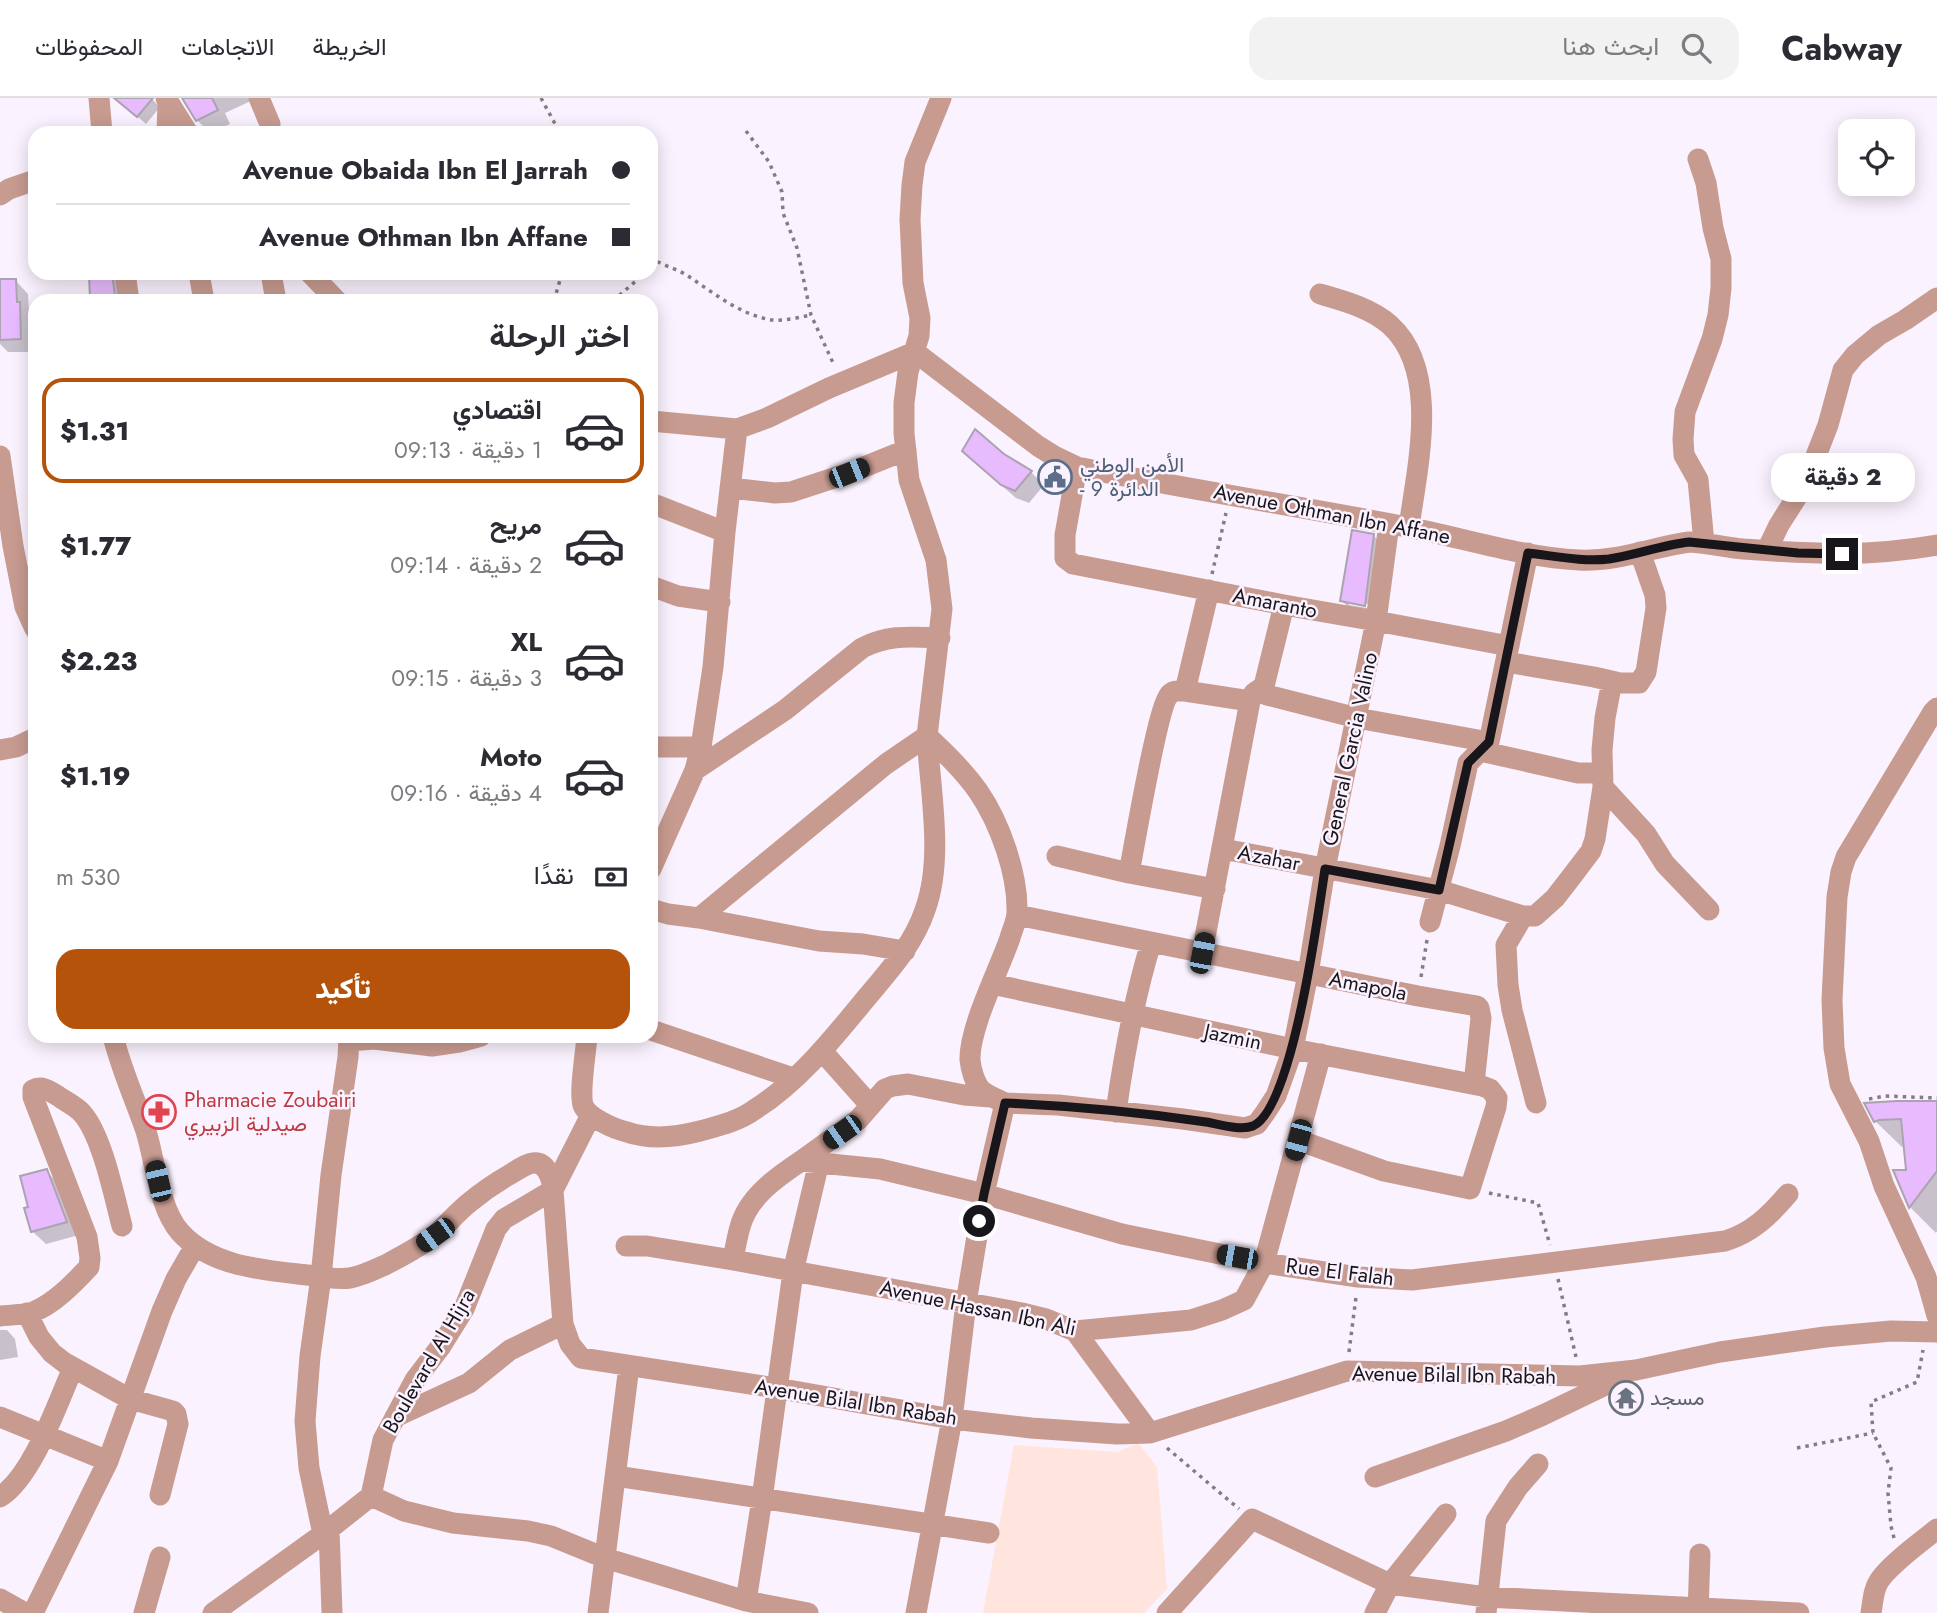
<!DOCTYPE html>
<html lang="ar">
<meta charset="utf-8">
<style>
body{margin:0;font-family:Jost,Vazirmatn,sans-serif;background:#f2f2f3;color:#2b2b33;direction:rtl;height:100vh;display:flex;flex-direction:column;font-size:26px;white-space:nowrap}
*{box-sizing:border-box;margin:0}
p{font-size:23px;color:#7c7c81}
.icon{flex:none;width:38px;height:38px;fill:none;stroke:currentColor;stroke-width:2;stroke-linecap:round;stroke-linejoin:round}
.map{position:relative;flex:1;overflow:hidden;direction:ltr}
.drawer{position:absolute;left:28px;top:196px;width:630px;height:749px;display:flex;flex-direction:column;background:#fff;border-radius:21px;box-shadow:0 4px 18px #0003;direction:rtl}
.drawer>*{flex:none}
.top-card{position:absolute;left:28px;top:28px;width:630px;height:154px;border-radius:21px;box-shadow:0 4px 18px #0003;direction:rtl;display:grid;align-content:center;height:154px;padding:0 28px;background:#fff}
.buttons{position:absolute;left:1838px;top:21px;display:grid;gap:14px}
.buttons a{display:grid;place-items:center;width:77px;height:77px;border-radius:14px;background:#fff;box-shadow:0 4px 18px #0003;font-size:35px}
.end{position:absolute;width:32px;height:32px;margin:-16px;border:9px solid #19161b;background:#fff;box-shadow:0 0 0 4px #fff}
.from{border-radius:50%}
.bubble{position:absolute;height:49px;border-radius:21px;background:#fff;box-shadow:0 4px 18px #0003;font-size:23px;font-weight:800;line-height:49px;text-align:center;direction:rtl}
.car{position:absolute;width:21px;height:42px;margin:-21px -10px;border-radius:9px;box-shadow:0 0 5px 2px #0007;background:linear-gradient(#222 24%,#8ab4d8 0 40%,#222 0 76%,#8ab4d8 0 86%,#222 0)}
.top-card b{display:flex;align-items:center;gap:24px;height:66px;font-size:26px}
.top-card b+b{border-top:2px solid #e1e1e2}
.top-card i{width:18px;height:18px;background:#2b2b33}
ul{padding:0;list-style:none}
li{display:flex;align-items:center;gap:21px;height:105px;margin:0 14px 10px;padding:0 14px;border:4px solid transparent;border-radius:21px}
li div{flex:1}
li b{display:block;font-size:26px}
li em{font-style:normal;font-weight:800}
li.current{border-color:#b45309}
li>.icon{width:63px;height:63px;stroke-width:1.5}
h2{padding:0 28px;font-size:32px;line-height:84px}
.pay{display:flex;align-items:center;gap:18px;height:77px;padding:0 28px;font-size:26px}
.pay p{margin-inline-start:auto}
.primary-button{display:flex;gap:14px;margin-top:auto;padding:14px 28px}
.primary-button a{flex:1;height:80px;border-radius:21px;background:#b45309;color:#fff;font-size:28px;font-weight:800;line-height:80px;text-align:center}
header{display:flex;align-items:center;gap:42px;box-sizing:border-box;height:98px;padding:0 35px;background:#fff;border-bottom:2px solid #e1e1e2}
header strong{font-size:33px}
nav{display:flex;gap:38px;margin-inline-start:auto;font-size:24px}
.search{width:490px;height:63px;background:#f2f2f3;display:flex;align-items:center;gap:18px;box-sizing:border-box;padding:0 24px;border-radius:21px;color:#7c7c81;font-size:26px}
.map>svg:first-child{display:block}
</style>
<header>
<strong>Cabway</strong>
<div class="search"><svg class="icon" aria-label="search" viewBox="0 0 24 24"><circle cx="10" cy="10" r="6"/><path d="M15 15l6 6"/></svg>ابحث هنا</div>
<nav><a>الخريطة</a><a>الاتجاهات</a><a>المحفوظات</a></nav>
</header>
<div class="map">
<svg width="1937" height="1515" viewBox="0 0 1937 1515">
<rect width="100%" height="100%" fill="#faf2fe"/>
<path fill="#ffe5de" d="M1138,1345L1157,1369L1167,1491L1144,1515H983L1014,1347L1118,1354Z"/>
<path fill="#0003" fill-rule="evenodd" d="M116,0H151L160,9L146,26Z
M183,0H252L253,2L225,15L230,26L210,35L197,22Z
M111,177L120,186L122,203H96L92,199Z
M15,182L28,196L29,215L32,219L33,254H8L0,246V183Z
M1003,357L1031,374L1044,387L1029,405L1016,400L977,366Z
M1374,438L1382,446L1373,515L1350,511L1342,503ZM1349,503L1374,507L1373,511L1349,507Z
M1937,1004V1133L1936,1135L1910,1109L1895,1074L1908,1073L1905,1047L1902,1049L1875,1023Z
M46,1073L59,1086L79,1137L46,1146L32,1133L30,1111Z
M0,1232H7L15,1241L18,1259L0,1262Z"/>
<path fill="#e7bbfd" stroke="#aca2b1" stroke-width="2" d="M114,0H153L137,19Z
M182,0H212L218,12L196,23Z
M112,175L115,198L90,200L89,177Z
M0,181H16L17,204H20L21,241L0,242Z
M975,331L1004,356L1032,373L1015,393L1001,387L962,353Z
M1352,432L1374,436L1365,508L1340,503Z
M1897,1003H1937V1073L1909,1110L1893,1072H1906L1901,1021L1879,1022L1874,1024L1864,1005Z
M47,1071L67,1124L31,1134L24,1110L28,1109L20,1078Z"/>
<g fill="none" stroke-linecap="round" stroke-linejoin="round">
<path stroke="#827d85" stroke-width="3.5" stroke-dasharray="3.5 5" stroke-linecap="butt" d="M541,0L560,35
M746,33L769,64L782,94L783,115L797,150L811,217L834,267
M651,170L658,164C668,169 679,172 688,178C714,195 740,217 772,222C784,223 798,220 810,217
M554,203L562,175
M613,203L645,175
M1212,476L1226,415
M1421,879L1427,842
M1869,1001L1885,998L1937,1000
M1489,1095L1538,1105L1550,1147
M1558,1181L1576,1259
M1349,1254L1356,1199
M1167,1350L1239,1411
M1797,1350L1873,1335
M1894,1440L1891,1428L1888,1395L1891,1370L1873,1335L1871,1304L1917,1284L1923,1252"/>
<path stroke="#c89b90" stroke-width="21" d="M99,0L102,35
M166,0L188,35
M259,0L270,26
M167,35L168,3
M1698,61L1706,85L1713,130L1721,161V190L1718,217L1712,241L1685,314L1683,341L1684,357L1698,382L1704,445
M0,97L9,91L35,82
M125,175L129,203
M199,175L204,203
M271,175L276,203
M310,175L337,203
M1320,196C1344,203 1371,210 1390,227C1441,273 1417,370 1409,429
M915,254L1038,348L1054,358L1077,369C1187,391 1297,408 1407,429C1464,440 1521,459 1579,462C1617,464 1653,449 1689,444C1708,445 1725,449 1743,451C1811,456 1869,459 1937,447
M651,323L737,331L767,320L829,290L915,254
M0,358L13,448L25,509L35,531
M1077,369L1065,437V460L1073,466L1284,507L1376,523L1509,548
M730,390L775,395L791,394L849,375L906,352
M651,405L725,434
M1767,452L1779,427L1805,386L1828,327L1843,272L1855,257L1879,237L1905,222L1937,200
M651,488L678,498L720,504
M1284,507L1264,588L1267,597L1357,620L1489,644
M1506,564L1594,579L1620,585H1639L1646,574L1656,510L1655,497L1640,454
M1185,593L1209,492
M1937,610L1933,614L1846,759L1841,774L1837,799L1832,902L1834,950L1840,986L1869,1043L1884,1088L1926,1179L1937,1218
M651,649H701
M0,652L16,649L35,640
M1480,653L1578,675H1602
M695,672L785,612L862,550C889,536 911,539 940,540
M1603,689L1646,736L1665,766L1709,812
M1223,751L1439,792L1523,818H1535L1555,800L1572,778L1591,753L1595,741L1603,689L1602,652L1605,620L1612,583
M1057,758L1129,775L1215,791
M651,771L695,672L701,649L713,569L725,434L737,331
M1129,775C1134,750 1158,606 1170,596C1174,592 1180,593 1185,593L1250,603
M651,811L668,816L699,820L819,843L863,846L905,853
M1017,817L1418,898L1477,908L1479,910L1481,920L1474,986
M1523,818L1506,847L1508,887L1512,912L1536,1005
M699,820L886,666L927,638
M1430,824L1450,748L1468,665L1489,644L1528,455
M1202,855L1250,603L1254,595L1264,588
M992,886L1293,951L1482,988L1490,991L1497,1000L1496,1009L1470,1091L1384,1073L1298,1042
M651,932L793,980
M113,938C121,971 135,1001 146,1033C155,1063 159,1110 180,1134C211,1169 264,1172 307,1177C321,1179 337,1182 350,1180C362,1178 374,1172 385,1167C402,1158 420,1149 435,1137C447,1127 457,1114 470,1104C482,1094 495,1085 509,1077C516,1073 525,1066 533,1065C547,1063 552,1082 553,1092L563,1226L570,1246L581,1260L776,1290L952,1321L1031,1330L1117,1336L1150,1335L1347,1273L1580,1278L1636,1272L1720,1254L1825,1239L1891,1233L1937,1234
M587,938C586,954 579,993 583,1007C587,1019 614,1031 627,1034C650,1042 677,1039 700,1033C718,1028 739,1023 754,1012C797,985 831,943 863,904C887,875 913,848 925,812C944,761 930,692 927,638
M349,943L374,941L432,948L459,944L481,938
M822,953L870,1007
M1005,1005L1058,1007L1183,1021L1245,1030L1257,1026L1265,1015L1276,998L1293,951L1308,876L1325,771L1376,523L1389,426
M1116,1014C1124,957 1134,900 1151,845
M801,1063L858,1022L885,991L893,988L908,986L964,997L991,999
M626,1148H647L733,1162L1022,1215L1046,1221L1075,1233L1191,1222L1222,1212L1244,1202L1264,1165L1321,956
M733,1162C735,1151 737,1139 740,1129C748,1099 777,1079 801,1063L880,1071L984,1096L1122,1136L1264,1165L1358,1179L1412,1182L1725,1143C1752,1135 1770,1117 1788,1096
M27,1215L39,1239L52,1255L65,1265L130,1301L173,1313L176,1316L178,1326L160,1397
M0,1218C11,1217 23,1217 33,1214C54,1206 74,1185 89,1169L90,1160L87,1139L33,999V992C42,987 50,993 58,998C65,1003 75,1008 81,1014C102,1036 114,1098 122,1128
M1075,1233L1150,1335
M0,1319L108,1363
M395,1319L469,1285L510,1252L563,1226
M616,1378L989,1435
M1375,1379L1506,1333L1543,1317L1622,1279
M371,1398L404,1413L453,1425L528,1433L551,1438L605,1460L746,1503L808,1515
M0,1399C33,1378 57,1306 73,1270
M329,1432L332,1515
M323,1436L309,1370L305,1323L310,1258L321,1179L331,1077L348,959L349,938
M0,1501L25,1515
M746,1503L762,1401L793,1174L819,1064
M33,1515L108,1363L162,1213L176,1181L195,1148
M144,1515L160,1459
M213,1515L323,1436L371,1398L383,1342L415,1282L441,1248L464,1211L496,1131L504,1121L553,1092L591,1017
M598,1515L629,1268
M916,1515L952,1321L966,1205L984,1096L1005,1005C997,1001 988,998 981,992C975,985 971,972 970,962C969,930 999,872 1010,840C1012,832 1017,823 1017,814C1018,776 1000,725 978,693C963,672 945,655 927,638L942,511L936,462L909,382L904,335V305L908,274L919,238L920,220L913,185L910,121L912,87L915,64L941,0
M1167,1515L1252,1421L1390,1486L1486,1499L1799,1515
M1375,1515L1390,1486L1446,1416
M1486,1515L1496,1423L1518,1389L1538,1366
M1698,1515L1700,1456
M1871,1515C1873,1504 1873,1492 1879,1483C1889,1467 1922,1443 1937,1431"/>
</g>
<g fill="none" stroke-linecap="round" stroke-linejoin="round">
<path stroke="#19161b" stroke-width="9" d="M979,1123L984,1096L1005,1005C1072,1008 1139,1014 1206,1024C1219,1026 1240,1033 1253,1028C1293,1010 1318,816 1325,771L1439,792L1468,665L1489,644L1528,455C1555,458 1582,464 1609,461C1636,457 1662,447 1689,444L1798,455L1842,456"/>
</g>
<defs>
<g id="civic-ring" transform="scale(1.75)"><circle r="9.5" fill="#faf2fe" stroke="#5c6f8a" stroke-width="1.5"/><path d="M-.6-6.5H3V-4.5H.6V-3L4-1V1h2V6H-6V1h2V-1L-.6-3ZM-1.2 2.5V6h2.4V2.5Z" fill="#5c6f8a"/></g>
<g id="pharmacy-ring" transform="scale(1.75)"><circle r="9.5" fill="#faf2fe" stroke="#e0444e" stroke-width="1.5"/><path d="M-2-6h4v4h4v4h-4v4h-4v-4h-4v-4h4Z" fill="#e0444e"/></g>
<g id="temple-ring" transform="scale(1.75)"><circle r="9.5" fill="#faf2fe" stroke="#6b7280" stroke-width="1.5"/><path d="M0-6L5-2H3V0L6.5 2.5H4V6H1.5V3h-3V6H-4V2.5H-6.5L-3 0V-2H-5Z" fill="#6b7280"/></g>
</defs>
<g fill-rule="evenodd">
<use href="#civic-ring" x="1055" y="379"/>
<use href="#pharmacy-ring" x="159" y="1014"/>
<use href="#temple-ring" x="1626" y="1300"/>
</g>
<g text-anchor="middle" stroke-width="5" stroke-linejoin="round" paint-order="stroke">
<g font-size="21" fill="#4e5e75" stroke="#faf2fe" text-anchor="start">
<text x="1080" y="374">الأمن الوطني<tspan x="1080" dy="24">- الدائرة 9</tspan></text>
</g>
<g font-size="21" fill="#19161b" stroke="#faf2fe">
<text transform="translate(1332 416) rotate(11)" y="7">Avenue Othman Ibn Affane</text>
<text transform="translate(1275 505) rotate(11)" y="7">Amaranto</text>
<text transform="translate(1350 651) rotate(-78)" y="7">General Garcia Valino</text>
<text transform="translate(1269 760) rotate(11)" y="7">Azahar</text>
<text transform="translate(1368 888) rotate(11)" y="7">Amapola</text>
<text transform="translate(1233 939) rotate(12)" y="7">Jazmin</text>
<text transform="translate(1340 1174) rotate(7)" y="7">Rue El Falah</text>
<text transform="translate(978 1210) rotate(12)" y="7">Avenue Hassan Ibn Ali</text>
<text transform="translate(429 1263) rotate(-60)" y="7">Boulevard Al Hijra</text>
<text transform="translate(1454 1277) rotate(1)" y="7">Avenue Bilal Ibn Rabah</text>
<text transform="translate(856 1304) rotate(9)" y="7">Avenue Bilal Ibn Rabah</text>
</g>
<g font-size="21" fill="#be3a42" stroke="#faf2fe" text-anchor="start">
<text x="184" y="1009">Pharmacie Zoubairi<tspan x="184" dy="24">صيدلية الزبيري</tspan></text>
</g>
<g font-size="21" fill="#5b616d" stroke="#faf2fe" text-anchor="start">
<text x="1650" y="1307">مسجد</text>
</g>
</g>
</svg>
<div class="buttons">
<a><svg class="icon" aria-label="locate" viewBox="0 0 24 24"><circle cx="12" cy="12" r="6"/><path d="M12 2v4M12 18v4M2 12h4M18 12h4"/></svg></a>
</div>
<i class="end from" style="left:979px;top:1123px"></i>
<i class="end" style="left:1842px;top:456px"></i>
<div class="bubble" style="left:1771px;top:355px;width:144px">2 دقيقة</div>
<i class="car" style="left:849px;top:375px;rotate:68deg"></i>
<i class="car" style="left:1202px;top:855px;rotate:11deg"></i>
<i class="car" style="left:842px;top:1034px;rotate:235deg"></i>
<i class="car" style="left:1298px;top:1042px;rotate:195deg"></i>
<i class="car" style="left:158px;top:1083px;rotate:347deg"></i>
<i class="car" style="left:435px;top:1137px;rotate:234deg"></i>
<i class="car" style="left:1237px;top:1159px;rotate:280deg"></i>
<div class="top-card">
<b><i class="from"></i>Avenue Obaida Ibn El Jarrah</b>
<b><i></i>Avenue Othman Ibn Affane</b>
</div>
<section class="drawer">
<h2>اختر الرحلة</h2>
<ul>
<li class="current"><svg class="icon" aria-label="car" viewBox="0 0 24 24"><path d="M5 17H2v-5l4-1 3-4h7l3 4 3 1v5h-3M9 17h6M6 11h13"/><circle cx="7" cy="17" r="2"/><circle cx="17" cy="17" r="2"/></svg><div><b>اقتصادي</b><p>1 دقيقة · 09:13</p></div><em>$1.31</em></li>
<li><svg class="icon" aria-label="car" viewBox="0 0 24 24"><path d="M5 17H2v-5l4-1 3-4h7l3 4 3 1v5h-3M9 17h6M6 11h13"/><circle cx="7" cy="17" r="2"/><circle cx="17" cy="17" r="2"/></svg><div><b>مريح</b><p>2 دقيقة · 09:14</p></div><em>$1.77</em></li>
<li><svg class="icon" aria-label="car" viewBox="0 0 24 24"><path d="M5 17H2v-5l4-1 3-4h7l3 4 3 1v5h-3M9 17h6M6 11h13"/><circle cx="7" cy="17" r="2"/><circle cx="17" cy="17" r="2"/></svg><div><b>XL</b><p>3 دقيقة · 09:15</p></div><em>$2.23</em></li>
<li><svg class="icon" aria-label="car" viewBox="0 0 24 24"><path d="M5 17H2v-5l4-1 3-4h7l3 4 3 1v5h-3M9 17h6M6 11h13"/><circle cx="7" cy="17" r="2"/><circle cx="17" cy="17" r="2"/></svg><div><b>Moto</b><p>4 دقيقة · 09:16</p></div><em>$1.19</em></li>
</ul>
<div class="pay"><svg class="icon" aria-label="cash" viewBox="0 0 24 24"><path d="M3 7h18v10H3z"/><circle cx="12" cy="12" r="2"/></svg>نقدًا<p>530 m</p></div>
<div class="primary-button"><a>تأكيد</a></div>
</section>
</div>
